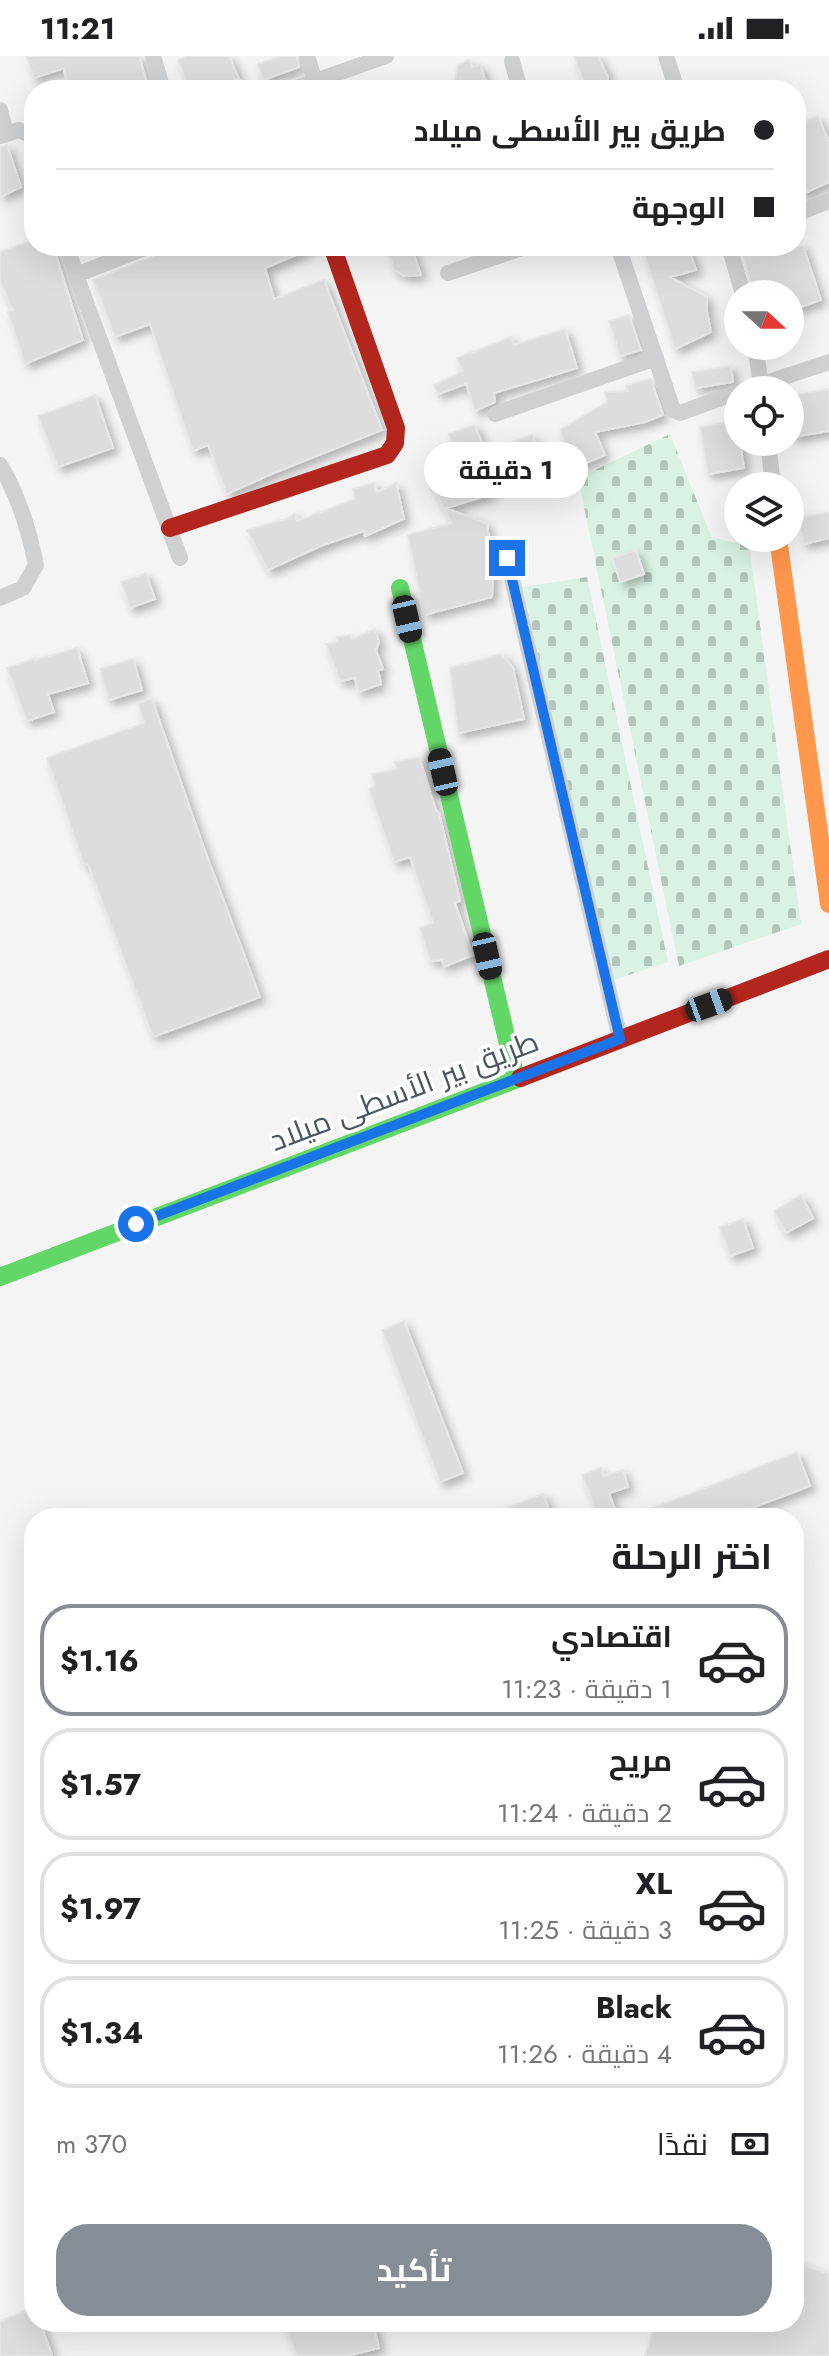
<!DOCTYPE html>
<html lang="ar">
<meta charset="utf-8">
<style>
body{margin:0;font-family:Jost,Cairo,sans-serif;background:#f2f2f2;color:#202124;direction:rtl;height:100vh;display:flex;flex-direction:column;font-size:30px;white-space:nowrap}
*{box-sizing:border-box;margin:0}
p{font-size:26px;color:#757577}
.icon{flex:none;width:44px;height:44px;fill:none;stroke:currentColor;stroke-width:2;stroke-linecap:round;stroke-linejoin:round}
.map{position:relative;flex:1;overflow:hidden;direction:ltr}
.side{position:absolute;left:24px;top:1452px;width:780px;height:824px;display:flex;flex-direction:column;background:#fff;border-radius:32px;box-shadow:0 8px 32px #0002;direction:rtl}
.side>*{flex:none}
.guide{position:absolute;left:24px;top:24px;width:782px;height:176px;border-radius:32px;box-shadow:0 8px 32px #0002;direction:rtl;display:grid;align-content:center;height:176px;padding:0 32px;background:#fff}
.needle{width:52px;rotate:111deg}
.buttons{position:absolute;left:724px;top:224px;display:grid;gap:16px}
.buttons a{display:grid;place-items:center;width:80px;height:80px;border-radius:50%;background:#fff;box-shadow:0 8px 32px #0002;font-size:40px}
.end{position:absolute;width:36px;height:36px;margin:-18px;border:10px solid #1a73e8;background:#fff;box-shadow:0 0 0 4px #fff}
.from{border-radius:50%}
.bubble{position:absolute;height:56px;border-radius:28px;background:#fff;box-shadow:0 8px 32px #0002;font-size:26px;font-weight:700;line-height:56px;text-align:center;direction:rtl}
.car{position:absolute;width:24px;height:48px;margin:-24px -12px;border-radius:10px;box-shadow:0 0 6px 2px #0007;background:linear-gradient(#222 24%,#8ab4d8 0 40%,#222 0 76%,#8ab4d8 0 86%,#222 0)}
.guide b{display:flex;align-items:center;gap:28px;height:76px;font-size:30px}
.guide b+b{border-top:2px solid #e0e0e0}
.guide i{width:20px;height:20px;background:#202124}
ul{padding:0;list-style:none}
li{display:flex;align-items:center;gap:24px;height:112px;margin:0 16px 12px;padding:0 16px;border:4px solid #e0e0e0;border-radius:32px}
li div{flex:1}
li b{display:block;font-size:30px}
li em{font-style:normal;font-weight:700}
li.active{border-color:#868d94}
li>.icon{width:72px;height:72px;stroke-width:1.5}
h2{padding:0 32px;font-size:36px;line-height:96px}
.pay{display:flex;align-items:center;gap:20px;height:88px;padding:0 32px;font-size:30px}
.pay p{margin-inline-start:auto}
.action{display:flex;gap:16px;margin-top:auto;padding:16px 32px}
.action a{flex:1;height:92px;border-radius:32px;background:#868d94;color:#fff;font-size:32px;font-weight:700;line-height:92px;text-align:center}
.status{display:flex;justify-content:space-between;align-items:center;height:56px;padding:0 40px;background:#fff;direction:ltr}
.status svg{height:22px;fill:currentColor}
.map>svg:first-child{display:block}
</style>
<div class="status"><b>11:21</b><svg viewBox="0 0 49 12"><path d="M0 12V9h3v3zM5 12V6h3v6zM10 12V3h3v9zM15 12V0h3v12zM26 1h20v11H26zM47 4h2v5h-2z"/></svg></div>
<div class="map">
<svg width="829" height="2300" viewBox="0 0 829 2300">
<defs>
<pattern id="cemetery-stones" width="16" height="16" patternUnits="userSpaceOnUse" patternTransform="scale(2)"><rect width="16" height="16" fill="#d9f2e3"/><path d="M2 7V4a2 2 0 0 1 4 0v3zM10 15v-3a2 2 0 0 1 4 0v3z" fill="#b2c7bb"/></pattern>
<filter id="shadow"><feDropShadow dx="5" dy="5" stdDeviation="4" flood-color="#0004"/></filter>
</defs>
<rect width="100%" height="100%" fill="#f4f4f4"/>
<path fill="url(#cemetery-stones)" d="M670,378L712,482L749,489L801,868L679,910L578,422Z
M587,521L668,906L610,925L523,531Z"/>
<path fill="#ddddde" stroke="#e5e6e7" stroke-width="2" filter="url(#shadow)" d="M26,0H139L148,30L134,34H68L64,12L34,22Z
M187,0H229L239,23L228,27L231,34H190L178,4Z
M282,0H296L299,11L263,24L258,8Z
M574,0H598L608,21V30L597,34H587Z
M469,4L472,11L480,9L489,34H453L458,9Z
M818,60L829,86V126L800,139L796,124V68Z
M7,89L21,131L0,141V91Z
M34,184V190H53L83,284L25,308L8,256L13,254L0,226V196Z
M172,190H317L265,212L274,243L324,224L382,374L276,416L227,438L208,389L193,395L150,268L115,281L93,224L154,200L160,194Z
M387,190H411L421,219L404,220L394,213Z
M642,190H688L696,214L670,221L707,241V256L711,276L675,293Z
M753,190H803L821,244L790,255V238H754L742,195Z
M629,259L641,294L620,300L609,265Z
M565,273L577,312L494,337L495,346L475,355L466,328L438,338L434,329L463,315L457,302L511,281L514,289Z
M731,310L733,326L695,332L692,316Z
M651,323L663,359L645,366L595,376L605,399L569,414L561,373L607,346L605,336L628,335L626,329Z
M829,333V375L792,381L790,340Z
M95,339L113,392L58,411L38,360Z
M737,365L738,386H740L744,412L708,418L700,371Z
M474,369L486,395L532,379L544,409L489,432L491,438L446,452L487,468L493,514L492,541L424,559L408,479L452,467L428,422L459,410L449,378Z
M374,427L377,436L396,427L404,463L365,480L364,475L323,489L268,514L247,474L286,463L295,457L297,465L355,443L353,433Z
M829,457V482L804,488L798,461Z
M636,494L644,518L620,526L612,502Z
M146,517L155,543L130,552L121,526Z
M375,573L379,586L376,594L383,613L378,614L381,628L358,636L355,622L340,625L326,588L338,586L337,581L350,579L352,583Z
M77,592L88,627L48,638L54,656L27,665L7,612L35,602V604Z
M501,598L513,612L524,663L458,677L450,612Z
M133,603L142,634L109,644L100,613Z
M152,643L201,784L260,941L153,981L88,808L84,809L47,702L144,667L138,647Z
M419,701L436,754L439,757L460,845L455,847L473,899L444,911L442,904L430,905L420,872L433,867L410,801L394,806L369,733L375,730L372,718L397,713L394,706Z
M801,1139L813,1162L786,1177L774,1155Z
M743,1163L753,1192L730,1200L720,1171Z
M404,1265L463,1417L440,1426L382,1274Z
M797,1396L810,1430L725,1462H628Z
M601,1412L603,1420L623,1414L628,1431L609,1437L618,1462H599L582,1419Z
M543,1438L552,1462H484L483,1461Z
M794,2206L829,2218V2300H645L656,2266H794Z
M34,2252V2266H40L52,2300H0V2265Z
M284,2266H329L332,2275L373,2266L379,2292L347,2300H297Z"/>
<g fill="none" stroke-linecap="round" stroke-linejoin="round">
<path stroke="#ced0d2" stroke-width="16" d="M153,0L163,34
M307,0L315,25
M666,0L677,34
M512,5L520,34
M290,34L386,0
M0,54L6,77
M0,80L19,74L30,79L34,88
M796,158L829,145
M67,190L76,219L180,502
M618,190L673,354L680,357L738,336
M729,190L743,238
M448,217L528,190
M76,219L150,190
M755,290L762,334
M744,334L829,306
M495,358L656,302
M768,386L773,430
M0,409C19,440 29,474 36,509L23,532L0,542
M507,502L620,983"/>
<path stroke="#63d668" stroke-width="18" d="M400,532L516,1022
M0,1221L520,1022"/>
<path stroke="#ff974d" stroke-width="18" d="M778,482L829,848"/>
<path stroke="#b3261e" stroke-width="18" d="M170,472L387,399L395,387L396,372L332,190
M520,1022L829,903"/>
</g>
<g fill="none" stroke-linecap="round" stroke-linejoin="round">
<path stroke="#1a73e8" stroke-width="10" d="M136,1168L620,983L507,502"/>
</g>
<g text-anchor="middle" stroke-width="7" stroke-linejoin="round" paint-order="stroke">
<g font-size="30" fill="#4a5661" stroke="#fff">
<text transform="translate(404 1035) rotate(-21)" y="10">طريق بير الأسطى ميلاد</text>
</g>
</g>
</svg>
<div class="buttons">
<a><svg class="needle" viewBox="-14 -14 28 28"><path d="M0-13l5 13h-10z" fill="#e53935"/><path d="M0 13l5-13h-10z" fill="#757577"/></svg></a>
<a><svg class="icon" aria-label="locate" viewBox="0 0 24 24"><circle cx="12" cy="12" r="6"/><path d="M12 2v4M12 18v4M2 12h4M18 12h4"/></svg></a>
<a><svg class="icon" aria-label="layers" viewBox="0 0 24 24"><path d="M12 4l9 5-9 5-9-5zM3 14l9 5 9-5"/></svg></a>
</div>
<i class="end from" style="left:136px;top:1168px"></i>
<i class="end" style="left:507px;top:502px"></i>
<div class="bubble" style="left:424px;top:386px;width:164px">1 دقيقة</div>
<i class="car" style="left:407px;top:563px;rotate:167deg"></i>
<i class="car" style="left:443px;top:716px;rotate:347deg"></i>
<i class="car" style="left:487px;top:900px;rotate:167deg"></i>
<i class="car" style="left:709px;top:949px;rotate:70deg"></i>
<div class="guide">
<b><i class="from"></i>طريق بير الأسطى ميلاد</b>
<b><i></i>الوجهة</b>
</div>
<section class="side">
<h2>اختر الرحلة</h2>
<ul>
<li class="active"><svg class="icon" aria-label="car" viewBox="0 0 24 24"><path d="M5 17H2v-5l4-1 3-4h7l3 4 3 1v5h-3M9 17h6M6 11h13"/><circle cx="7" cy="17" r="2"/><circle cx="17" cy="17" r="2"/></svg><div><b>اقتصادي</b><p>1 دقيقة · 11:23</p></div><em>$1.16</em></li>
<li><svg class="icon" aria-label="car" viewBox="0 0 24 24"><path d="M5 17H2v-5l4-1 3-4h7l3 4 3 1v5h-3M9 17h6M6 11h13"/><circle cx="7" cy="17" r="2"/><circle cx="17" cy="17" r="2"/></svg><div><b>مريح</b><p>2 دقيقة · 11:24</p></div><em>$1.57</em></li>
<li><svg class="icon" aria-label="car" viewBox="0 0 24 24"><path d="M5 17H2v-5l4-1 3-4h7l3 4 3 1v5h-3M9 17h6M6 11h13"/><circle cx="7" cy="17" r="2"/><circle cx="17" cy="17" r="2"/></svg><div><b>XL</b><p>3 دقيقة · 11:25</p></div><em>$1.97</em></li>
<li><svg class="icon" aria-label="car" viewBox="0 0 24 24"><path d="M5 17H2v-5l4-1 3-4h7l3 4 3 1v5h-3M9 17h6M6 11h13"/><circle cx="7" cy="17" r="2"/><circle cx="17" cy="17" r="2"/></svg><div><b>Black</b><p>4 دقيقة · 11:26</p></div><em>$1.34</em></li>
</ul>
<div class="pay"><svg class="icon" aria-label="cash" viewBox="0 0 24 24"><path d="M3 7h18v10H3z"/><circle cx="12" cy="12" r="2"/></svg>نقدًا<p>370 m</p></div>
<div class="action"><a>تأكيد</a></div>
</section>
</div>
